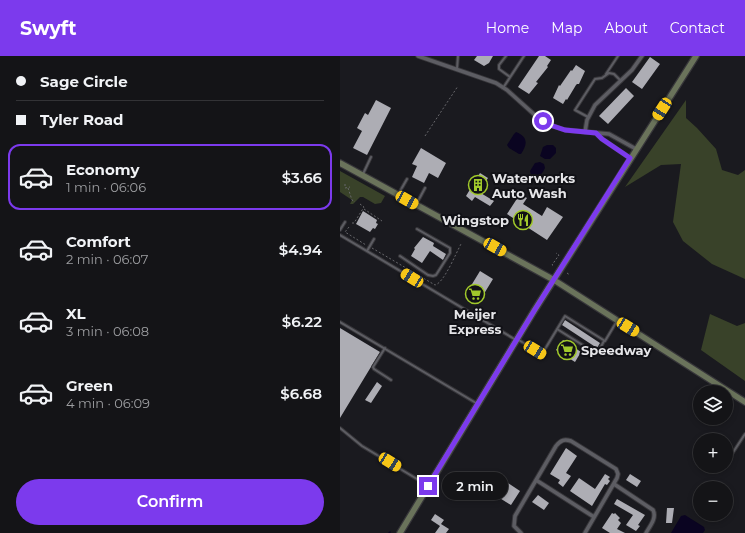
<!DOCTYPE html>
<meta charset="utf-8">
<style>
body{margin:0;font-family:Montserrat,sans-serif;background:#212124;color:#f1f3f6;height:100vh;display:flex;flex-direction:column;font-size:15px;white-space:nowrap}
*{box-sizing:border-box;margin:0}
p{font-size:13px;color:#9d9ea1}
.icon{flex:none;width:22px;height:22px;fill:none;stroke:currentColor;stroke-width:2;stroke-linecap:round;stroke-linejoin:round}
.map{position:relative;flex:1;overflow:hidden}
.drawer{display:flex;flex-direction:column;background:#141417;width:340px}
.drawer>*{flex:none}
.banner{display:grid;align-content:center;height:88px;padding:0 16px;background:#141417}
.fabs{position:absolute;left:353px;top:329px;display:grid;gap:8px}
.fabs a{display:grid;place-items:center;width:40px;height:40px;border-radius:50%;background:#141417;box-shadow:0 2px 6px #0003,0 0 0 1px #333336;font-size:20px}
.end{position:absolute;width:18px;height:18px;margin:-9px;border:5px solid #7c3aed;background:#fff;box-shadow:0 0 0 2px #fff}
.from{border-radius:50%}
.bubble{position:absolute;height:28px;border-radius:14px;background:#141417;box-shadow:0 2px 6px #0003,0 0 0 1px #333336;font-size:13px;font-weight:600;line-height:28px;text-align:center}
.car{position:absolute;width:12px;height:24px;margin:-12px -6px;border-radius:5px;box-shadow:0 0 3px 1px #0007;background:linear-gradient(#f5c518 24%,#345 0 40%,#f5c518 0 76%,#345 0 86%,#f5c518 0)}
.banner b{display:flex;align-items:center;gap:14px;height:38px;font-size:15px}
.banner b+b{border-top:1px solid #333336}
.banner i{width:10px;height:10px;background:#f1f3f6}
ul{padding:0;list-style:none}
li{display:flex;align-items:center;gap:12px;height:66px;margin:0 8px 6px;padding:0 8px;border:2px solid transparent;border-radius:12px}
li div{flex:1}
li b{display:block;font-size:15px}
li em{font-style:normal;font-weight:600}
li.on{border-color:#7c3aed}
li>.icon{width:36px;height:36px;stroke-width:1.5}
.primary-button{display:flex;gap:8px;margin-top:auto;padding:8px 16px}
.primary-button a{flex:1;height:46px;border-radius:24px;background:#7c3aed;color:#fff;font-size:16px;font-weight:600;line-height:46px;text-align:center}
header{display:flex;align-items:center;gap:24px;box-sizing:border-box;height:56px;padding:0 20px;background:#7c3aed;color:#fff}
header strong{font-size:19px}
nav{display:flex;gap:22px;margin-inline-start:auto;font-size:14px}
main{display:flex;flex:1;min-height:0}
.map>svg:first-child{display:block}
</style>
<header>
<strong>Swyft</strong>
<nav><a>Home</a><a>Map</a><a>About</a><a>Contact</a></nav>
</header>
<main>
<section class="drawer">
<div class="banner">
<b><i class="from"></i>Sage Circle</b>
<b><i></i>Tyler Road</b>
</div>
<ul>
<li class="on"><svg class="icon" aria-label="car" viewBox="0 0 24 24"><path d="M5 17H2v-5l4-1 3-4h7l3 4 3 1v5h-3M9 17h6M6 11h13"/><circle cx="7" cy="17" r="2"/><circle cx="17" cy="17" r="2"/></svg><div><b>Economy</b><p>1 min · 06:06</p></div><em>$3.66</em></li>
<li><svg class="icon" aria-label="car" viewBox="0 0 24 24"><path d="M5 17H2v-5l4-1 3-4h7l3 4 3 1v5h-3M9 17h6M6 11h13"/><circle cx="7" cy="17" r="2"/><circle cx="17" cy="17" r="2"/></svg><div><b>Comfort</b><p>2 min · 06:07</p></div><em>$4.94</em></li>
<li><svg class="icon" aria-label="car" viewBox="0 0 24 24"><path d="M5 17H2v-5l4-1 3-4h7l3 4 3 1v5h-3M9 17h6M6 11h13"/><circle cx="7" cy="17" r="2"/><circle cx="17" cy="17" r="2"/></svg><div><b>XL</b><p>3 min · 06:08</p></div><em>$6.22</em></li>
<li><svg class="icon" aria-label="car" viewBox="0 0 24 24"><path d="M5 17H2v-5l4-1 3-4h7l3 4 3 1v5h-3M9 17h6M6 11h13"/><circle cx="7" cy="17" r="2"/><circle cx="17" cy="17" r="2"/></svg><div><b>Green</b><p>4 min · 06:09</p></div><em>$6.68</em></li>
</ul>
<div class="primary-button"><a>Confirm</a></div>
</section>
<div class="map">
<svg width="405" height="477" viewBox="0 0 405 477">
<rect width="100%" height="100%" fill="#1a1a1f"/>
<path fill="#394229" d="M346,44V62L357,72L376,93L382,114L398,119L405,114V223L372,208L343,185L333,166L341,108L321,109L285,131Z
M0,115L45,140L41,147L35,148L23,141H20L13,148H10L12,144L0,136Z
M370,258L397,270L405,267V325L361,294Z"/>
<path fill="#0a0421" d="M176,76C189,81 187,89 181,98H179L169,92L167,89L174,78Z
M207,89H213L216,92V97L210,103H205L200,100L203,91Z
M200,106L204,108L205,112L203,116L198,121L191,119L190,115L195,107Z
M345,459L364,471L365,474L363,477H331L341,460Z"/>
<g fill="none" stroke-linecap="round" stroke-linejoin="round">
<path stroke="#0a0421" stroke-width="1.5" d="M49,477L50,476"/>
</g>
<path fill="#adadb4" d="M137,0H153L149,7L144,10L134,4Z
M199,0H205L211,4L207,10L208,11L196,26L198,27L189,38L178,31Z
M310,1L320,8L302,33L292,26Z
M236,9L245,15L239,28H237L236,29L227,44L226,43L223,48L213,42L219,29L220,30L231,14L232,15Z
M286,32L294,40L268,68L259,60Z
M36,44L51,52L27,99L13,92L22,75L17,72L25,57L28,59Z
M81,92L106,107L98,122L89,117L84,127L72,121L77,110L72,108Z
M140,117L148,122L139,136L154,145L150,150L135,141L132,145L126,140Z
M180,138L187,142L183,148L202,160L207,151L223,161L207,184L167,158Z
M23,155L37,164L36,167L38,168L35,173L33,172L30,176L16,168Z
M83,181L94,187L93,190L106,198L103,204L90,195L82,207L71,200L75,193L74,192Z
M140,215L153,223L139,246L126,238Z
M225,264L260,287L257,292L222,269Z
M0,272L40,296L0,362Z
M223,284L241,296L235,306L216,294Z
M37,326L42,330L31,347L25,344Z
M226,392L237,400L226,417L231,420L223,431L218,427L220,424L210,418Z
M265,418L270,421L268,423L270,425L267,429L265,428L252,450L230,435L239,422L255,433Z
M290,418L301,425L297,431L286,424Z
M168,427L180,435L171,449L158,441Z
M198,439L209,447L204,454L192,446Z
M277,443L305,459L298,469L300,470L296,475L286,469L293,459L274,448Z
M327,452H334L332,467H326Z
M272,457L274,458L275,457L280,462L278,464L281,467L277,473L285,477H270L262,472Z
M95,458L104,464L101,468L109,473L106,477H95L100,470L91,464Z"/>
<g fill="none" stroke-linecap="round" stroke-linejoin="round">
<g stroke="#37363a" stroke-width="4">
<path id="lane" d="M166,0L159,9V13L170,21
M117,13L118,0
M266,18L278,0
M163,32L184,0
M248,61L235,54L255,23L262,22L269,17L274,18L281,25
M23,118L31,101
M59,137L67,123
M77,147L85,132
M0,174L5,166
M0,179L176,284
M27,195L34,183
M60,200L88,219L93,220L96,219L110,197V192L77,173
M0,266L136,347
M217,273L257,298L264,285
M177,283L202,298L225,260L265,285L277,265
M45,292L33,311L34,313L51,324
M0,372L22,390L87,429
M390,401L405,378"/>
</g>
<g stroke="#37363a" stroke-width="5.5">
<path id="street" d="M78,0L156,27L167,34L196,60L210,69L225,74L269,78L296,93
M245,76L247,64L255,49L292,14L302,0
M256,77L262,83L290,102
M196,424L254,461
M274,428L313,454C317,462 310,470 306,477
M181,477L174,470L175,460L216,390C221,384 224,383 231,385L276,413L278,418L277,422L245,477"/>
</g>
<g stroke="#37363a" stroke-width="8">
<path id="secondary" d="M0,107L214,224L405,346
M60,477L194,255L356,0"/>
</g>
<path stroke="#67676b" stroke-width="1" stroke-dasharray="2 2" stroke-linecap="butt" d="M85,80L118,30
M5,128V132L10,131
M8,132L12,144L15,146
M24,153L42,165
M12,167H14L24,151L20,148
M9,171L5,176L26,189
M32,192L95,229C104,227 116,197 121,188
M213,209H212L219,199L216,197
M227,217L230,219"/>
<use href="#lane" stroke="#5d5d63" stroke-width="2"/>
<use href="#street" stroke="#5d5d63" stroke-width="3.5"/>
<use href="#secondary" stroke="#6a735b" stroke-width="5.5"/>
</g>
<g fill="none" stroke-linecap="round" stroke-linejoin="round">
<path stroke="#7c3aed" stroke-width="5" d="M88,430L194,255L290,102L262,83L256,77L225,74L210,69L203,65"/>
</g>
<defs>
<g id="building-ring" transform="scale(1)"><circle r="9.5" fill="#111116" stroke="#a1c92b" stroke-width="1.5"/><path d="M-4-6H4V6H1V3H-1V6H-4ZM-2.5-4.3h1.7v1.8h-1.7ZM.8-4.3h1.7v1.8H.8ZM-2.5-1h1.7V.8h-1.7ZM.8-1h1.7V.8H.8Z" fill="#a1c92b"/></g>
<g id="restaurant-ring" transform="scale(1)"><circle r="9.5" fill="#111116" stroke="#a1c92b" stroke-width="1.5"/><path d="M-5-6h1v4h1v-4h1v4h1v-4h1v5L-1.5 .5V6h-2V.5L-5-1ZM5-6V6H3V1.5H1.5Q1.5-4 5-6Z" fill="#a1c92b"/></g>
<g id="supermarket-ring" transform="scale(1)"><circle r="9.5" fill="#111116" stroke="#a1c92b" stroke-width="1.5"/><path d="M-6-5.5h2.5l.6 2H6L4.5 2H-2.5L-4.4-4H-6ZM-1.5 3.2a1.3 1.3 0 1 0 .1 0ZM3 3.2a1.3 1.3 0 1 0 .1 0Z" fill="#a1c92b"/></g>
</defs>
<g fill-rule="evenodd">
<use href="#building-ring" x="138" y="129"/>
<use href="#restaurant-ring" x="183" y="164"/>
<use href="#supermarket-ring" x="135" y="238"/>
<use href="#supermarket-ring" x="227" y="294"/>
</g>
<g text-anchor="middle" stroke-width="4" stroke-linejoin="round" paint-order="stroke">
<g font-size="13" font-weight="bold" fill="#e5e5e8" stroke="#111116" text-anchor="start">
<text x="152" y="127">Waterworks<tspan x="152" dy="15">Auto Wash</tspan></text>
<text x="169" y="169" text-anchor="end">Wingstop</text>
<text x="135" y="263" text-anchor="middle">Meijer<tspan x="135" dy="15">Express</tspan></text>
<text x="241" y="299">Speedway</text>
</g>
</g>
</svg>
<div class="fabs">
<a><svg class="icon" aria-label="layers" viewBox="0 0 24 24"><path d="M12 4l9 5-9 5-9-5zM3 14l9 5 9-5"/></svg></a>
<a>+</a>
<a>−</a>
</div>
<i class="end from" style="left:203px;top:65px"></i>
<i class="end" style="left:88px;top:430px"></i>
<div class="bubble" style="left:102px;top:416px;width:66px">2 min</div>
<i class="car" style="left:322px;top:53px;rotate:213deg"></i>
<i class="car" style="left:67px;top:144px;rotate:119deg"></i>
<i class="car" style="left:155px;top:191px;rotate:119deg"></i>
<i class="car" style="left:72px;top:222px;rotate:301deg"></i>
<i class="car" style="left:288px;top:271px;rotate:122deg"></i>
<i class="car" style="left:195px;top:294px;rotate:121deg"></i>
<i class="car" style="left:50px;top:406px;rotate:122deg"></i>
</div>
</main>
